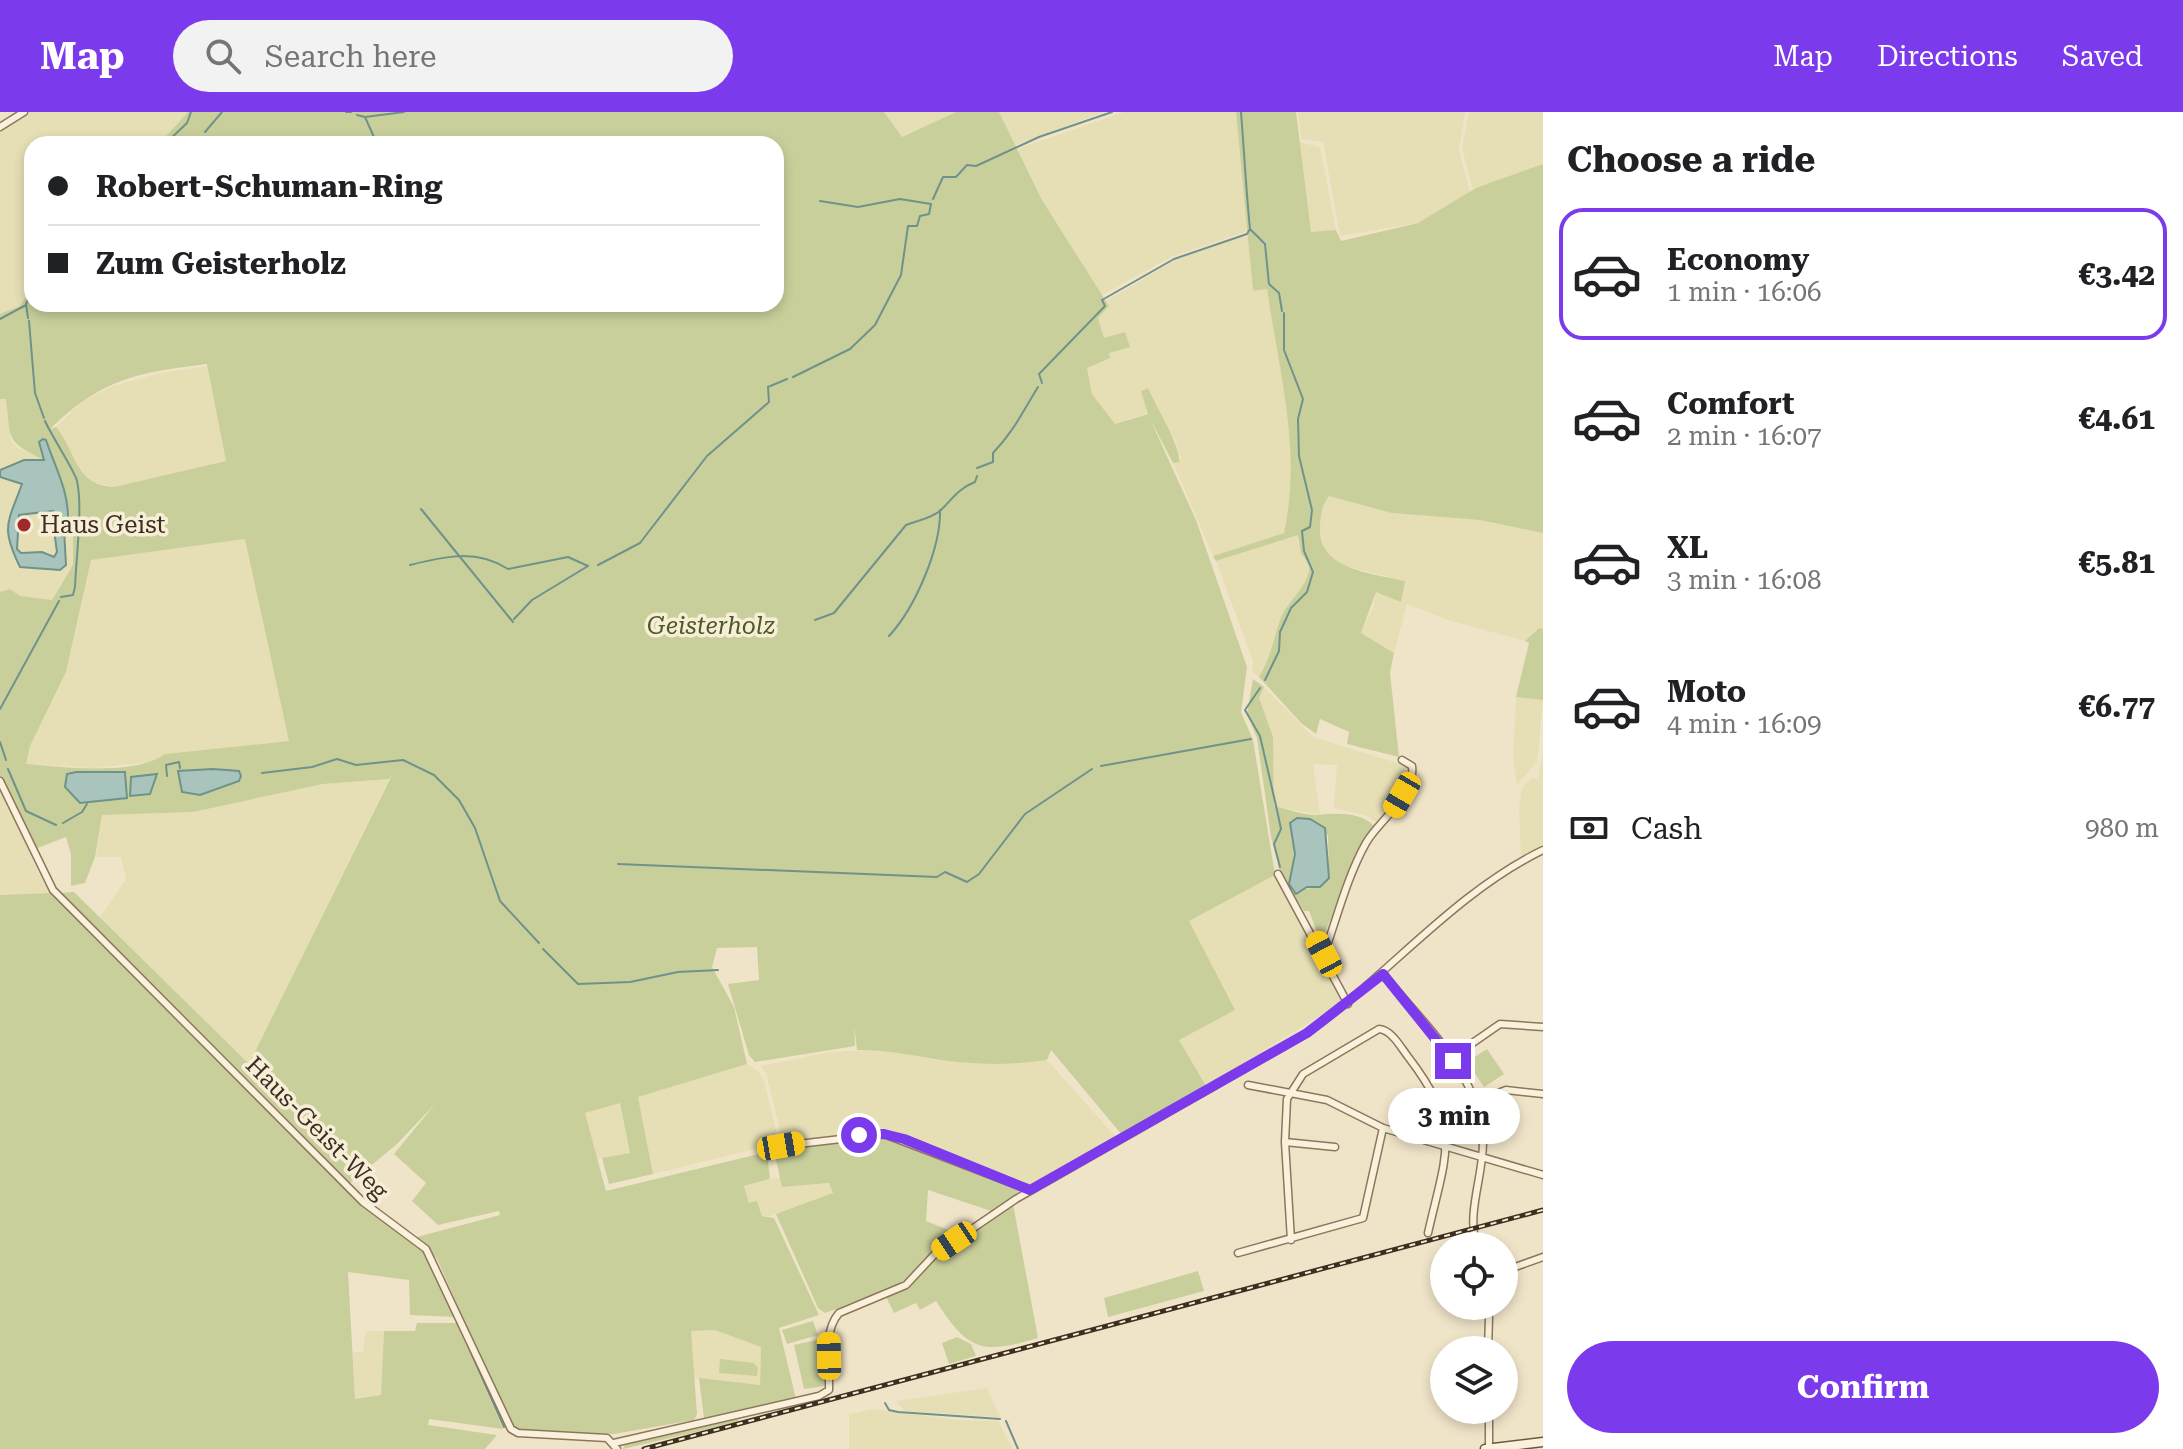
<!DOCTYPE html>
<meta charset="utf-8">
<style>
body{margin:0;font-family:"Roboto Serif",serif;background:#f2f2f2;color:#202124;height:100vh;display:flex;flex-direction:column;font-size:30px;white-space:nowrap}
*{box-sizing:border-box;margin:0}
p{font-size:26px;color:#757577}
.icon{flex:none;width:44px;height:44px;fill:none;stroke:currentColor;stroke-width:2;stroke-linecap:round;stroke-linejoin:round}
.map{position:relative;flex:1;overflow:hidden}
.drawer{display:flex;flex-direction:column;background:#fff;width:640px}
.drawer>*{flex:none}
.hud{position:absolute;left:24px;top:24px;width:760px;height:176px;border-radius:24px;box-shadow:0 4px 12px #0003;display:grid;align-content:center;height:176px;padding:0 24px;background:#fff}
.controls{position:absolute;left:1430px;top:1120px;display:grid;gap:16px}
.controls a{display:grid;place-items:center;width:88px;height:88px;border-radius:50%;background:#fff;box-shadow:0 4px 12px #0003;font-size:40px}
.end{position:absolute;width:36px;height:36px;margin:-18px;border:10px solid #7c3aed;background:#fff;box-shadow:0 0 0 4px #fff}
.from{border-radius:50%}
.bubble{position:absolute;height:56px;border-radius:28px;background:#fff;box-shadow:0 4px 12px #0003;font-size:26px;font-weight:700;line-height:56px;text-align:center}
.car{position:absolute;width:24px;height:48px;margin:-24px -12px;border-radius:10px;box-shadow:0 0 6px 2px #0007;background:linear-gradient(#f5c518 24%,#345 0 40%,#f5c518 0 76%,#345 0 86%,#f5c518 0)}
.hud b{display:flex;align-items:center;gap:28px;height:76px;font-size:30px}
.hud b+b{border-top:2px solid #e0e0e0}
.hud i{width:20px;height:20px;background:#202124}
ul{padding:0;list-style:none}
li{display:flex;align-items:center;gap:24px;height:132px;margin:0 16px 12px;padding:0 8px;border:4px solid transparent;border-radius:24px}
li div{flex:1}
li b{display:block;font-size:30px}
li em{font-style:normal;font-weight:700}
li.active{border-color:#7c3aed}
li>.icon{width:72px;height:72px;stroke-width:1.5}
h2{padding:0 24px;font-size:36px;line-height:96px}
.pay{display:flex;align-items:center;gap:20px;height:88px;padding:0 24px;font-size:30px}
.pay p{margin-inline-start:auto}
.button{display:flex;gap:16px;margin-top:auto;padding:16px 24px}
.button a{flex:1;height:92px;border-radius:48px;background:#7c3aed;color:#fff;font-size:32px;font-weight:700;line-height:92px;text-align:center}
header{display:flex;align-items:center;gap:48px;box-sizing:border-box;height:112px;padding:0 40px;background:#7c3aed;color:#fff}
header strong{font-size:38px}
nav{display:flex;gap:44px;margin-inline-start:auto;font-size:28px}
.search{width:560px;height:72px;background:#f2f2f2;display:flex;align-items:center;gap:20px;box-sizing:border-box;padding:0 28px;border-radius:44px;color:#757577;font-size:30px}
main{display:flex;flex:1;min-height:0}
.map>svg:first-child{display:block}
</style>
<header>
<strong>Map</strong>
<div class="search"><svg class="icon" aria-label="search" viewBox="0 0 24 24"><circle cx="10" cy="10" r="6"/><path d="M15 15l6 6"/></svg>Search here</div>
<nav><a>Map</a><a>Directions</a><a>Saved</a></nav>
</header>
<main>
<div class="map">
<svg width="1543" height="1337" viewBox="0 0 1543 1337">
<rect width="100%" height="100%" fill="#f0e4c8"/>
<path fill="#e6deb5" d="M27,0H188L159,32H32V176L20,194L0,202V17Z
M884,0H956L902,25Z
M999,0H1104L1015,33Z
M1124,0H1236L1248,119L1171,145L1102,183L1042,88L1017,37Z
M1298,0H1465L1459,38L1470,80L1418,111L1340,124L1323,30L1301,27Z
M1469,0H1543V52L1473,78L1462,36Z
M1297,26L1302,31L1320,35L1336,118L1311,120Z
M1239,125H1248L1253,179L1267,177L1287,287L1292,383L1284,421L1213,444L1173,351L1181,347L1177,332L1157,299L1141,279L1148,301L1114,312L1092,282L1087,256L1110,246L1097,206L1109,194L1106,189L1175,148Z
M208,254L226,349L114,375L88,369L75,354L56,315L83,289L113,274L160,261Z
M6,286L11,329L16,335L54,352L73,424V453L52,488L20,484L10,477L0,480V287Z
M1329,383L1392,401L1480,408L1543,421V517L1539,516L1525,529L1448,508L1407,492L1394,541L1361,521L1373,495L1376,479L1405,469L1341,453L1327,441L1319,420L1321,395Z
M1298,423L1301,441L1310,454L1308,471L1280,509L1272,543L1259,565L1252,560L1253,549L1216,449Z
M246,427L289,629L166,642L155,650L93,656L26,652L30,634L66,560L91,448Z
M1264,575L1313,625L1410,655L1411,663L1389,702L1378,711L1365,703L1334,696L1337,653L1313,652L1320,703L1274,694V650L1259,586Z
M1516,585L1543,588L1537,650L1517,673L1513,646Z
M1543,642V733L1521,744L1519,697L1522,675L1532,666L1538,667Z
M389,667L249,953L99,807L126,767L121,745H96L102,703L193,700L323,672Z
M0,674L39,763L50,781L0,783Z
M1275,763L1344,889L1206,974L1179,928L1229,900L1189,809Z
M884,937L969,951L1019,952L1047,948L1116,1025L1030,1074L884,1017L783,1030L766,961L760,954L830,940Z
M747,952L758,959L764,968L779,1031L653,1062L638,985Z
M620,991L630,1041L597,1047L585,1001Z
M780,1065L783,1075L830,1071L833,1082L771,1104H762L757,1089L749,1092L744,1074Z
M715,1218L761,1235L760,1273L693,1266L690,1219Z
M366,1219H384L381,1283L355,1287L353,1240H363Z
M987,1276L1000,1305L905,1299L896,1289Z
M873,1297L956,1308L998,1309L1013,1337H849V1302Z"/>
<path fill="#c9cf9b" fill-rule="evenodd" d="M188,0H884L902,25L956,0H999L1042,88L1109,194L1098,206L1104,226L1125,220L1130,235L1109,241L1110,246L1087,256L1092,282L1115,312L1148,302L1141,279L1148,276C1155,293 1182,336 1179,350L1173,351L1150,307L1196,408L1247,555L1241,600L1253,628L1275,763L1189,809L1235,898L1179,928L1206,974L1122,1023L1051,938L1047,948C1022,952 997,953 971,951C932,949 896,937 857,938L854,914L855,934L755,950L749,943L728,872L759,868L757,835L717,836L712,855L734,895L747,952L638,985L653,1062L609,1072L602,1046L630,1041L620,991L585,1001L606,1079L767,1040L770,1067L744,1074L749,1091L757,1089L762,1104L774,1106L819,1203L779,1216L796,1287L704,1306L699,1266L760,1273L761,1235L715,1218L691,1219L697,1302L694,1308L614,1322L519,1319L511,1315L437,1147L417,1125L500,1103L499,1099L438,1113L412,1089L426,1071L394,1042L435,992L397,1032L350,1071L59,781L74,780L249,952L392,663L389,667L323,672L193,700L102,703L95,745L85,771L71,774V742L66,725L35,737L50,781L348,1078L422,1139L431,1150L455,1205L410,1203L409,1168L348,1160L355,1287L381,1283L384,1219H415L417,1211H457L503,1317L429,1307L428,1313L497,1323L485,1337H0V783L50,781L0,674V480L10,477L20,484L52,488L73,453V424L66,386L51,351V340L41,339L44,348C5,329 11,328 6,287H0V202L20,194L32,175V192H776V32H159ZM207,252L226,349L114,375C74,373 77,340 56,315L50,317C103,266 136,261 207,252ZM245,427L289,629L165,642C136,664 62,655 26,652L30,634L66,560L91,448ZM76,660L127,663L117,687L87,691Z
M1236,0H1296L1311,120L1336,118L1341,129L1418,111L1476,76L1543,52V421L1480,408L1392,401L1329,384C1322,394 1321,400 1320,413C1316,458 1373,461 1405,469L1401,490L1376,480L1361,521L1394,541L1390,561L1399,645L1347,632L1349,620L1320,607L1316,622L1301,611L1259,565C1270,546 1273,531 1279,511C1286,488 1307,478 1310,454L1301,441L1298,423L1216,449L1213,444L1284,421C1302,339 1279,259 1267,177L1253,179Z
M1539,516L1543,517V588L1516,585L1529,531L1525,529Z
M1253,567L1264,575L1259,586L1273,625L1274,694C1287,697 1306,704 1319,703C1335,701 1361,700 1374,714L1363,732L1321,830L1309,799H1304L1280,760L1271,725L1257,626L1247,602ZM1328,723L1329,766L1320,775L1298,778L1290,772L1295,730Z
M1487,937L1504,962L1484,975L1467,950Z
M884,1025L1024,1076L991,1099L928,1078L926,1109L958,1122L932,1141L905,1171L825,1201L818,1196L776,1102L833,1081L829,1071L782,1075L774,1039Z
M1013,1092L1038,1226C982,1243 968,1239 936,1189L920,1198L916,1191L894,1201L886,1185L909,1175L936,1145Z
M1198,1159L1204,1179L1108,1205L1104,1186Z
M813,1209L818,1223L787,1232L782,1218Z
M957,1225L971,1232L976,1244L949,1252L942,1231Z
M826,1226L825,1274L804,1277L794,1233Z
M720,1247L754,1251L758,1256L757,1264L719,1261Z
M739,1307L738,1310L623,1337L626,1329Z"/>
<path fill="#a9c4bc" stroke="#6f938a" stroke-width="2" d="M43,327L46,328C55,355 69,379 68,409L51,414L53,399L19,403L17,437L21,441L42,440L54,445L57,440L54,418L64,417L66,453L60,458L20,455C0,414 8,411 22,372L0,365V358L24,348H44L39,330Z
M213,657L239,659L241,664L239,669L200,683L182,680L178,659Z
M76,660H125L127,686L80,691L65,675L67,662Z
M157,662L150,682L130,684L131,665Z
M1297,706L1310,707L1325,716L1329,766L1320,775H1307L1296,782L1289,772L1295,742L1290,711Z"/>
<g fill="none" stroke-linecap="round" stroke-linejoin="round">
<path stroke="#6f938a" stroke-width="2" d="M346,0H351
M1241,0C1244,38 1246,77 1250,117L1265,132L1269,172L1279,181L1282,199
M357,3L365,5L377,32
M365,5L404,0
M205,20L222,0
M165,32L187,11L191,0
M933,87L943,65H956L967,53L976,54L1039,25L1112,0
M350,197L351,192
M28,206L26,192L32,179
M0,207L26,193
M29,209L35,281L44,306
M793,265L850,237L875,213L901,163L908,114H917L920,104L929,102L931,92L900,87L858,95L820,89
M1042,271L1039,262L1105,194L1102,188L1174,147L1247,122L1250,117
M45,309C51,323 76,361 77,369C83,396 76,446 75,475L73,483L61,485
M977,356L993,350V341C1014,319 1022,301 1038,275
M421,397L513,510
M410,453C445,444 477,437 508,457L568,445L588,454L532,488L514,507
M598,453L640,431L707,344L769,290L768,275L787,267
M815,508L834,501L906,413C918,408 931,407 941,398C952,387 959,376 975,370L977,364
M889,524C915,496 941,436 940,398
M1265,568L1279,539L1280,520L1291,496L1307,480L1313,460L1304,439L1302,419L1310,415L1312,398L1299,344L1298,307L1303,287L1284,238V201
M1260,576L1245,598L1260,624L1277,698L1281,717L1274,732L1280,755
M0,597L59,489
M0,630L6,648
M1101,654L1251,627
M8,657L26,699L56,713
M262,661L312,655L337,647L356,653L403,648L434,663L459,688L475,716L500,789L539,831
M167,664L166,653L179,650L180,656
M63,711L82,700L87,692
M618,752L937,765L945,760L967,770L979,762L1025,702L1092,657
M543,837L578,872L630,870L678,860L718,858
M468,1234L504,1315
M885,1291L889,1298L898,1300L1000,1307
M1006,1309L1018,1337"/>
<g stroke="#8d765c" stroke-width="9">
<path id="minor" d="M0,15L24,0
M0,669L53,778L363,1090L426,1137L511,1317L518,1321L607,1326L617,1337
M1278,762L1348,892
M1324,842C1337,806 1347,765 1366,731C1379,708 1416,684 1412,654L1402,648
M1383,862C1422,910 1481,963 1483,1030C1483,1066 1467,1098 1476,1134
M1451,946L1500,912L1543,915
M1248,973L1327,988L1383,1016L1543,1063
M1474,990L1506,978L1543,982
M1285,1030L1335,1035
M781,1034L884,1022L1030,1078
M1291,1128L1285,1030L1287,987L1303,962L1379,917C1392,918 1401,936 1409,946C1463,1017 1446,1041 1428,1121
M1238,1141L1363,1106L1383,1016
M1504,1159L1543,1145
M1488,1238L1489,1205
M1489,1298V1337
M614,1331L819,1284L829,1278C830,1253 822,1221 839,1201L906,1173L934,1143L1016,1087L1307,921C1388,864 1453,782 1543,738"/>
</g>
<g stroke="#6f573f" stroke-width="11">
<path id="secondary" d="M1485,1337L1543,1330"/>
</g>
<use href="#minor" stroke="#faf1dc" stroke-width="6"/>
<use href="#secondary" stroke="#faf1dc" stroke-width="8"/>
<g stroke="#3d2e20" stroke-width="5">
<path id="rail" d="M644,1337L1543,1098"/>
</g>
<use href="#rail" stroke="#f7eed8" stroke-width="2" stroke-dasharray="6" stroke-linecap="butt"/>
</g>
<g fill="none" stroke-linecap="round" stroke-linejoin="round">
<path stroke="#7c3aed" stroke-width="10" d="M859,1023L884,1022L904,1027L1030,1078L1307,921L1383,862L1453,949"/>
</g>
<circle fill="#9e2a2b" stroke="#f7eed8" stroke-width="3" cx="24" cy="413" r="8"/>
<g text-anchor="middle" stroke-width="7" stroke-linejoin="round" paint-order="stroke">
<g font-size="24" fill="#3d2e20" stroke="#f7eed8" text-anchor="start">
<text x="40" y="421">Haus Geist</text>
</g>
<g font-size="24" font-style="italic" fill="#4d5a26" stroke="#f7eed8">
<text x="711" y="522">Geisterholz</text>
</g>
<g font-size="24" fill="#3d2e20" stroke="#f7eed8">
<text transform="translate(317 1016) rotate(45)" y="8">Haus-Geist-Weg</text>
</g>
</g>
</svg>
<div class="controls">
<a><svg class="icon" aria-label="locate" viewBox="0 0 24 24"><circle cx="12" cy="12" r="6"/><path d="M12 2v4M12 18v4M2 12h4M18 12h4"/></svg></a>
<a><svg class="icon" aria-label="layers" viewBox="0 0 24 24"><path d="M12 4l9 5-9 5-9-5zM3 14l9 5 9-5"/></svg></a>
</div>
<i class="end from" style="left:859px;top:1023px"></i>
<i class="end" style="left:1453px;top:949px"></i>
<div class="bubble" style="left:1388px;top:976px;width:132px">3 min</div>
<i class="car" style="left:1402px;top:683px;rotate:210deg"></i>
<i class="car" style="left:1324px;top:842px;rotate:332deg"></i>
<i class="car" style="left:781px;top:1034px;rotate:80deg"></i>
<i class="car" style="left:954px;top:1129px;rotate:236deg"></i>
<i class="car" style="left:829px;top:1244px;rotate:359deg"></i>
<div class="hud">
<b><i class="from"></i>Robert-Schuman-Ring</b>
<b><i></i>Zum Geisterholz</b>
</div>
</div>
<section class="drawer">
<h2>Choose a ride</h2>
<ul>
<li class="active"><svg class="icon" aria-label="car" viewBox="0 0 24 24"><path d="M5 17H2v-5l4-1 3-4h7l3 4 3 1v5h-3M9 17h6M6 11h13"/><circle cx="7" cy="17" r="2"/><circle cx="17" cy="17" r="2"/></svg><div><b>Economy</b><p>1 min · 16:06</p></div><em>€3.42</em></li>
<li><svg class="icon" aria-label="car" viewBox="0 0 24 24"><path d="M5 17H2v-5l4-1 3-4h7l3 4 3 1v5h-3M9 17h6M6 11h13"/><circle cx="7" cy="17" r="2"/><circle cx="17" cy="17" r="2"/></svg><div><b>Comfort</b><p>2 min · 16:07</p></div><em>€4.61</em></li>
<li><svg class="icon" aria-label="car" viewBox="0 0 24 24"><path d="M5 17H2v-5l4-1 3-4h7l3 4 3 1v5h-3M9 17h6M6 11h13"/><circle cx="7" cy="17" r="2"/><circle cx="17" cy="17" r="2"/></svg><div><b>XL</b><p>3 min · 16:08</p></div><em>€5.81</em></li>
<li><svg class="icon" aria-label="car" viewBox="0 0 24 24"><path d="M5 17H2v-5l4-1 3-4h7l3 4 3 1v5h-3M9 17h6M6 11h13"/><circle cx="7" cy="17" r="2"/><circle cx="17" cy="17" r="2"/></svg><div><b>Moto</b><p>4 min · 16:09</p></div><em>€6.77</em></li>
</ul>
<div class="pay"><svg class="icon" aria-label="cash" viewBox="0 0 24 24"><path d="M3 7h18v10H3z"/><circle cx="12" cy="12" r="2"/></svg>Cash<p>980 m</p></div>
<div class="button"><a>Confirm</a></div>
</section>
</main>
